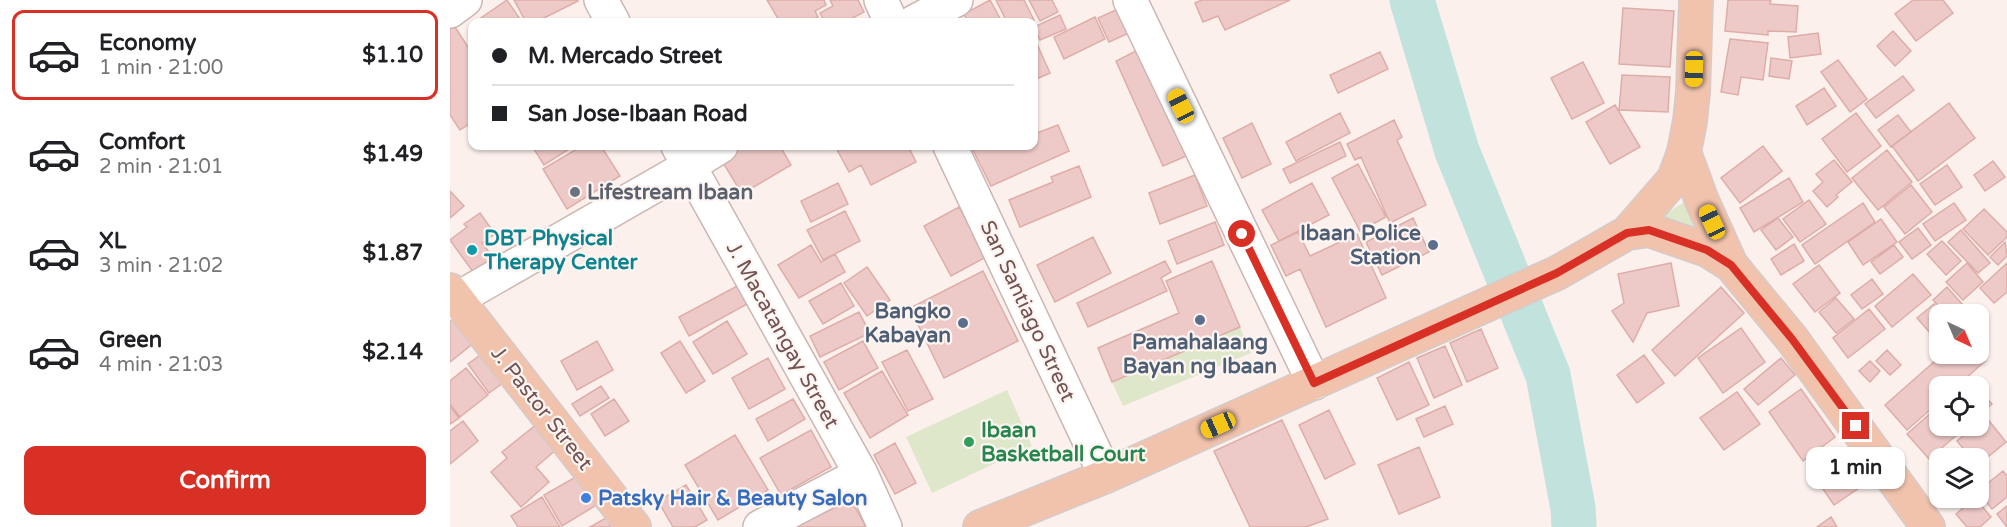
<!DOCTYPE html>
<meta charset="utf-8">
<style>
body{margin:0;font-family:"Varela Round",sans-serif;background:#f6f6f6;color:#202124;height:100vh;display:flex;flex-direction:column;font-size:22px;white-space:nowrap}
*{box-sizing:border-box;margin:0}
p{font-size:20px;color:#757577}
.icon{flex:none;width:33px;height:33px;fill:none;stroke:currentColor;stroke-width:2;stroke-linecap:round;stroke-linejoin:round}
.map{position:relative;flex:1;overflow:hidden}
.sheet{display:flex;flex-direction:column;background:#fff;width:450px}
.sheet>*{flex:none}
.banner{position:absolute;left:18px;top:18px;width:570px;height:132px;border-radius:12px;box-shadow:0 2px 4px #0004;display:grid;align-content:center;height:132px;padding:0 24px;background:#fff}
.needle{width:39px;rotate:136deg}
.controls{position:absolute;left:1479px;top:304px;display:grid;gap:12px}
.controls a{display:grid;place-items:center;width:60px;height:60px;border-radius:12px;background:#fff;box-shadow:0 2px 4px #0004;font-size:30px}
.end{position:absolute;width:27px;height:27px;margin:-14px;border:8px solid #d93025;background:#fff;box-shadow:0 0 0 3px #fff}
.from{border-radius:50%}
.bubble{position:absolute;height:42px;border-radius:12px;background:#fff;box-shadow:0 2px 4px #0004;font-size:20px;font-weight:700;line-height:42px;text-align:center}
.car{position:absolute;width:18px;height:36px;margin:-18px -9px;border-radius:8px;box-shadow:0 0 4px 2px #0007;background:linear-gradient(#f5c518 24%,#345 0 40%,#f5c518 0 76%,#345 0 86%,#f5c518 0)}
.banner b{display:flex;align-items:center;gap:21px;height:57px;font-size:22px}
.banner b+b{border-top:2px solid #e0e0e0}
.banner i{width:15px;height:15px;background:#202124}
ul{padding:10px 0 0;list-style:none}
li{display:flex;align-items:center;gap:18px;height:90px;margin:0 12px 9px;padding:0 12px;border:3px solid transparent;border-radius:12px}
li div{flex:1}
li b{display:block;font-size:22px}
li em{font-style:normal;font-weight:700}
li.on{border-color:#d93025}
li>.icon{width:54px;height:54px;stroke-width:1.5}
.action{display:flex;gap:12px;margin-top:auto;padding:12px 24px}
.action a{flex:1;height:69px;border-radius:12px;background:#d93025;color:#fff;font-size:24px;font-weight:700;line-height:69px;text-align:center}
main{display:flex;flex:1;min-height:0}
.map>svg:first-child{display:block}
</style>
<main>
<section class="sheet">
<ul>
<li class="on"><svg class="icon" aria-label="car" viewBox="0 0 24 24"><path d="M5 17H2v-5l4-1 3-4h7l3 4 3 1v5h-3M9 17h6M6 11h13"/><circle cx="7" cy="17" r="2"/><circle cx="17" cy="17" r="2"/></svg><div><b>Economy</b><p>1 min · 21:00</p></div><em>$1.10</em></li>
<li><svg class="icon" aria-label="car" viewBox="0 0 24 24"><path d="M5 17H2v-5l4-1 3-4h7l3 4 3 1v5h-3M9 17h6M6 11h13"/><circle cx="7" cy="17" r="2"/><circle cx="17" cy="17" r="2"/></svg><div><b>Comfort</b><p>2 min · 21:01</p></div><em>$1.49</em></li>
<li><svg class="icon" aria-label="car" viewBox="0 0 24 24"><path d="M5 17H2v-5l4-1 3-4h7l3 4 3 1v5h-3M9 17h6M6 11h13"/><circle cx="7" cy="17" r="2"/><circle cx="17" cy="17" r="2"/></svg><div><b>XL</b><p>3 min · 21:02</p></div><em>$1.87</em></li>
<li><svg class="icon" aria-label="car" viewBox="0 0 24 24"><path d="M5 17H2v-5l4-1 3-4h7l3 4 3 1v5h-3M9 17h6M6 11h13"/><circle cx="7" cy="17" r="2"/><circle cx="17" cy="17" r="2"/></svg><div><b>Green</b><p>4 min · 21:03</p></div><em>$2.14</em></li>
</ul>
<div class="action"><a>Confirm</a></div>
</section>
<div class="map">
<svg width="1557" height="527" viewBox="0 0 1557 527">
<rect width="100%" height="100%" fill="#fbf0ec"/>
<path fill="#dfe7cb" d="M1238,200L1248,232L1211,216Z
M790,327L801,353L673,406L662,382Z
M557,390L582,446L482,493L456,437Z"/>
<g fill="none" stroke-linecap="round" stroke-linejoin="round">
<path stroke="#c2e2dd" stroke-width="45" d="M962,0L1007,151L1098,375L1123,508L1124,527"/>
</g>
<path fill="#edcac7" stroke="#deada9" stroke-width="1.5" d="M57,0L72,22H25Z
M64,0H128V1L86,22H76Z
M317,0H374L376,5L365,11L368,17L359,22H330Z
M380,0H408L414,12L395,22H375L370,13L383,6Z
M540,0L552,22H518L514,14Z
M546,0H574L584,20L579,22H557Z
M579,0H602L608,12L590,21Z
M752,0H840L775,30L768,16L753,22L745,3Z
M1278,0H1321L1320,4L1348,6L1346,32L1318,31V35L1275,31Z
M1463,0H1493L1503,13L1466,41L1445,14Z
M1173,8L1224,11L1220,67L1169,64Z
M668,9L679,33L659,42L648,18Z
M610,15L616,29L590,40L584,27Z
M645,17L655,39L614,59L604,37Z
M3,24L22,53V122L10,130L0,115V26Z
M1443,31L1461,51L1445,66L1427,46Z
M1368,33L1371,54L1340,58L1338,37Z
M1280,39L1318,43L1313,80L1291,77L1288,95L1271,92Z
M587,44L600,73L584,80V45Z
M688,50L736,156L713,166L666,61Z
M930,52L938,69L888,93L880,75Z
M1321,58L1342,61L1339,79L1319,76Z
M1388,60L1417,99L1400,112L1371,72Z
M1133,62L1154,103L1122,119L1101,78Z
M1172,75L1220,77L1218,112L1169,110Z
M1453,76L1464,90L1426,118L1415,104Z
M1374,88L1386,106L1357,125L1346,106Z
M1499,103L1525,138L1468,181L1442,146Z
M1165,105L1190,147L1160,164L1136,122Z
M890,113L900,133L846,161L836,142Z
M1406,113L1431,146L1397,172L1372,139Z
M1448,115L1461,132L1441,147L1428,130Z
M944,120L952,137L947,140L976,205L940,223L911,157L905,160L897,144Z
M802,123L821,164L792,178L773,138Z
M608,125L619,151L541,186L521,146H584V134Z
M890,142L896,156L840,183L833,169Z
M82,146H124L94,165Z
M132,146H151L170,176L117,209L93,169Z
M286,146H330L341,165L292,194L269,156Z
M385,146H458L466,162L421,185L411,165L399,172Z
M1313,146L1332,171L1290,203L1271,178Z
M1437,150L1462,182L1428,210L1402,178Z
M1384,160L1402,182L1386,195L1388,197L1377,207L1363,191L1373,182L1366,174Z
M1543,161L1555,177L1535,191L1524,175Z
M908,164L936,217L910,231L882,178Z
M1497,165L1512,187L1485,205L1470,184Z
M629,166L641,197L570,227L559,200L603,182L601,177Z
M745,175L757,206L710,224L699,193Z
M1339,178L1353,202L1304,232L1290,208Z
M388,183L398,204L361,222L351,201Z
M862,183L879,215L829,241L812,210Z
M1461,185L1482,212L1455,234L1434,207Z
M0,191L14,206L0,218Z
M1359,200L1376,224L1350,242L1333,219Z
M1413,203L1425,222L1365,264L1352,245Z
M1504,203L1516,220L1485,241L1473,224Z
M509,207L536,257L501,276L474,226Z
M1534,209L1557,232V237L1538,255L1513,229Z
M395,211L410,241L373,260L357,230Z
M30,213L45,234L32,243L43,257L23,272L0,240L17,227L14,224Z
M963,218L979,252L932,275L916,242Z
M1328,218L1343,237L1326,250L1311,230Z
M1431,219L1447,242L1413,265L1398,242Z
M765,222L774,245L727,264L718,241Z
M1468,228L1481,245L1462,259L1449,242Z
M1511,230L1540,263L1528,273L1498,242Z
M848,232L860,256L907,234L936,298L876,327L850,269L836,276L821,245Z
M643,237L661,273L605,302L587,265Z
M1492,241L1511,261L1496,275L1477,254Z
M1555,242L1557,256L1548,265L1540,257Z
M1344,244L1354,261L1331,275L1321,259Z
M361,245L371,262L385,254L395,272L349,298L328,265Z
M1444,245L1453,257L1430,274L1421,262Z
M715,261L721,272L711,278L717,291L638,327L627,303Z
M762,261L790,327L662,382L648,348L729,313L716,281Z
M1221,263L1229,306L1197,313L1183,342L1162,311L1174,303L1168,274Z
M1517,263L1533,282L1513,300L1496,282Z
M1557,263V292L1544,303L1530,288Z
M1369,265L1390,293L1365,312L1343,284Z
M417,267L440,300L417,316L394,283Z
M533,271L568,341L494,378L460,308Z
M1463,274L1481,295L1442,327L1425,306Z
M1422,279L1433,294L1412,309L1401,295Z
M391,283L404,306L373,324L359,301Z
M289,285L299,303L239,336L229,317Z
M1271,287L1294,313L1225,376L1202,350Z
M1497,287L1512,304L1499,315H1497L1483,300Z
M1386,298L1404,319L1386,333L1369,312Z
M1484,304L1493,315H1490V326L1481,334L1467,318Z
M1419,309L1435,329L1398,358L1383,338Z
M409,312L420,333L370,357L360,336Z
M0,317L25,342L0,362Z
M277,321L297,354L263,374L243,342Z
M1291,328L1315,362L1273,393L1248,358Z
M1031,329L1048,368L1017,382L1000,343Z
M1490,332V346L1487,349L1480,340Z
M147,341L163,370L127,390L111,361Z
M230,341L255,381L236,393L211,353Z
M413,341L428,368L389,390L374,362Z
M995,346L1012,385L984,398L967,358Z
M457,350L483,399L458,411L432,362Z
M1437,350L1451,365L1440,375L1426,361Z
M33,353L54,382L39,393L18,364Z
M1528,353L1535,361L1506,387H1490V401L1457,430L1435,405L1493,354Z
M1194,355L1214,383L1187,403L1167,375Z
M318,358L335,389L299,409L282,378Z
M1331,358L1345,375L1308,405L1294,389Z
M1420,361L1430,371L1420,382L1409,371Z
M959,362L979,405L947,420L927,378Z
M16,368L38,395L10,417L0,404V381Z
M432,371L458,415L420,438L394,393Z
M1520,379L1527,387H1510Z
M151,386L159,398L130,416L122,404Z
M1351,389L1385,437L1353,461L1319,412Z
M1528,389L1542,404L1528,416Z
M1287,392L1310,424L1274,450L1250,418Z
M164,399L179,421L155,436L141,414Z
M343,399L355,419L318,441L306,419Z
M1490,405V426H1517L1479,459L1457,434Z
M0,406L9,418L0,424Z
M995,406L1003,424L974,437L966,419Z
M879,410L905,464L875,479L849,425Z
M1536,417L1556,442L1528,465V459H1522L1507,441L1525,426H1528V423Z
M832,420L878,519L856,527H800L764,451Z
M13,421L28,441L0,464V431Z
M87,424L107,449L86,467L99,482L71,507L41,472L57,458L52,452Z
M361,430L381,467L331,495L310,458Z
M285,435L318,490L268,520L235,465Z
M445,443L466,483L445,494L424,455Z
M969,447L990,497L949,514L928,465Z
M1399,453L1418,482L1384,505L1364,476Z
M1553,471L1557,476V497L1542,509L1528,491Z
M131,474L148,504L112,526L94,495Z
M236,485L257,520L245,527H223L208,501Z
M92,497L110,527H68L61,516Z
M1525,498L1541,517L1530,527H1517L1506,514Z
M401,500L416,527H344Z
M1557,506V527L1547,514Z
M1381,517L1387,527H1367Z
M156,518L161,527H140Z"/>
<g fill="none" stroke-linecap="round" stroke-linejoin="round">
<g stroke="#ccb6b2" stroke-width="36">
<path id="minor" d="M151,0L163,22
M431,0L441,22
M680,0L864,383
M0,11L15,0
M464,22L506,0
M228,146L411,474L435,527
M500,146L656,476
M0,303L239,166L271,146
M310,527L411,474"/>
</g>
<g stroke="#d5cbcb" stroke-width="36">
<path id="major" d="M1234,152L1252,201L1281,265L1342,339L1478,527
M1177,233L1199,230L1257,250L1281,265
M0,290L184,527
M530,527L656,476L1107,273L1177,233L1224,179L1234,152L1240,121L1243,92L1246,0"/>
</g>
<use href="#minor" stroke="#fff" stroke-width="33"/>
<use href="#major" stroke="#f1c3ad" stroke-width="33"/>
</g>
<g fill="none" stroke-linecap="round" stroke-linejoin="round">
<path stroke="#d93025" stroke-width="8" d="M792,234L864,383L1107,273L1177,233L1199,230L1257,250L1281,265L1342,339L1406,426"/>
</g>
<circle fill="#6b7280" stroke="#fdf5f2" stroke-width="2" cx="125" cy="192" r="6"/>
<g fill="#5c6f8a" stroke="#fdf5f2" stroke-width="2">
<circle cx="983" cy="245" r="6"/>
<circle cx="750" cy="320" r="6"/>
<circle cx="513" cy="323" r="6"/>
</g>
<circle fill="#0f9aa8" stroke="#fdf5f2" stroke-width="2" cx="22" cy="250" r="6"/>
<circle fill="#2e9e5b" stroke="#fdf5f2" stroke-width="2" cx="519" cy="442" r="6"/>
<circle fill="#3f7fe0" stroke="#fdf5f2" stroke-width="2" cx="136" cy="498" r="6"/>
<g text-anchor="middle" stroke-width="4.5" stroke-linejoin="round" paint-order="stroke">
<g font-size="21" font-weight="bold" fill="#5b616d" stroke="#fdf5f2" text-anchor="start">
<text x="137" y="199">Lifestream Ibaan</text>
</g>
<g font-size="21" font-weight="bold" fill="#4e5e75" stroke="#fdf5f2" text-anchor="end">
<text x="971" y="240">Ibaan Police<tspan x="971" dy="24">Station</tspan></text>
<text x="501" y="318">Bangko<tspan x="501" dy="24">Kabayan</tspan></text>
<text x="750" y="349" text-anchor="middle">Pamahalaang<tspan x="750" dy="24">Bayan ng Ibaan</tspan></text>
</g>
<g font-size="21" font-weight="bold" fill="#0d838f" stroke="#fdf5f2" text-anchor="start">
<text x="34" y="245">DBT Physical<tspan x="34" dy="24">Therapy Center</tspan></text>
</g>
<g font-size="21" fill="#735351" stroke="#fdf5f2">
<text transform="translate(578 311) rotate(65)" y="7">San Santiago Street</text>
<text transform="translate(333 335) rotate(61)" y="7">J. Macatangay Street</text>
<text transform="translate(92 408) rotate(52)" y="7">J. Pastor Street</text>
</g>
<g font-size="21" font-weight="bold" fill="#27864d" stroke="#fdf5f2" text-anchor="start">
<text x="531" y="437">Ibaan<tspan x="531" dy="24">Basketball Court</tspan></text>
</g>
<g font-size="21" font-weight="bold" fill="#366cbe" stroke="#fdf5f2" text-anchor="start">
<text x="148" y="505">Patsky Hair &amp; Beauty Salon</text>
</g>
</g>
</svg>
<div class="controls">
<a><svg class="needle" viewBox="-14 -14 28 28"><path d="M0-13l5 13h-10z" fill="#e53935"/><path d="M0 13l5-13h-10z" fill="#757577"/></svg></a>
<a><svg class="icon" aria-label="locate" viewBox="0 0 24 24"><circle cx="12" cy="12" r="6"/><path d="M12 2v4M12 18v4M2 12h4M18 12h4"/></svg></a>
<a><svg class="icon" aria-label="layers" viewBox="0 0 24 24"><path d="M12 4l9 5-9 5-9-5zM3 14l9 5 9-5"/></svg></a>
</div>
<i class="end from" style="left:792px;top:234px"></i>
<i class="end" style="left:1406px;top:426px"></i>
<div class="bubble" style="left:1356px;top:447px;width:99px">1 min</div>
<i class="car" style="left:1244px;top:69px;rotate:181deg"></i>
<i class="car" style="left:731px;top:106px;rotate:334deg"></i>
<i class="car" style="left:1262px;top:222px;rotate:335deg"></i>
<i class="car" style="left:768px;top:425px;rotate:246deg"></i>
<div class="banner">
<b><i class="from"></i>M. Mercado Street</b>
<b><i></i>San Jose-Ibaan Road</b>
</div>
</div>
</main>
